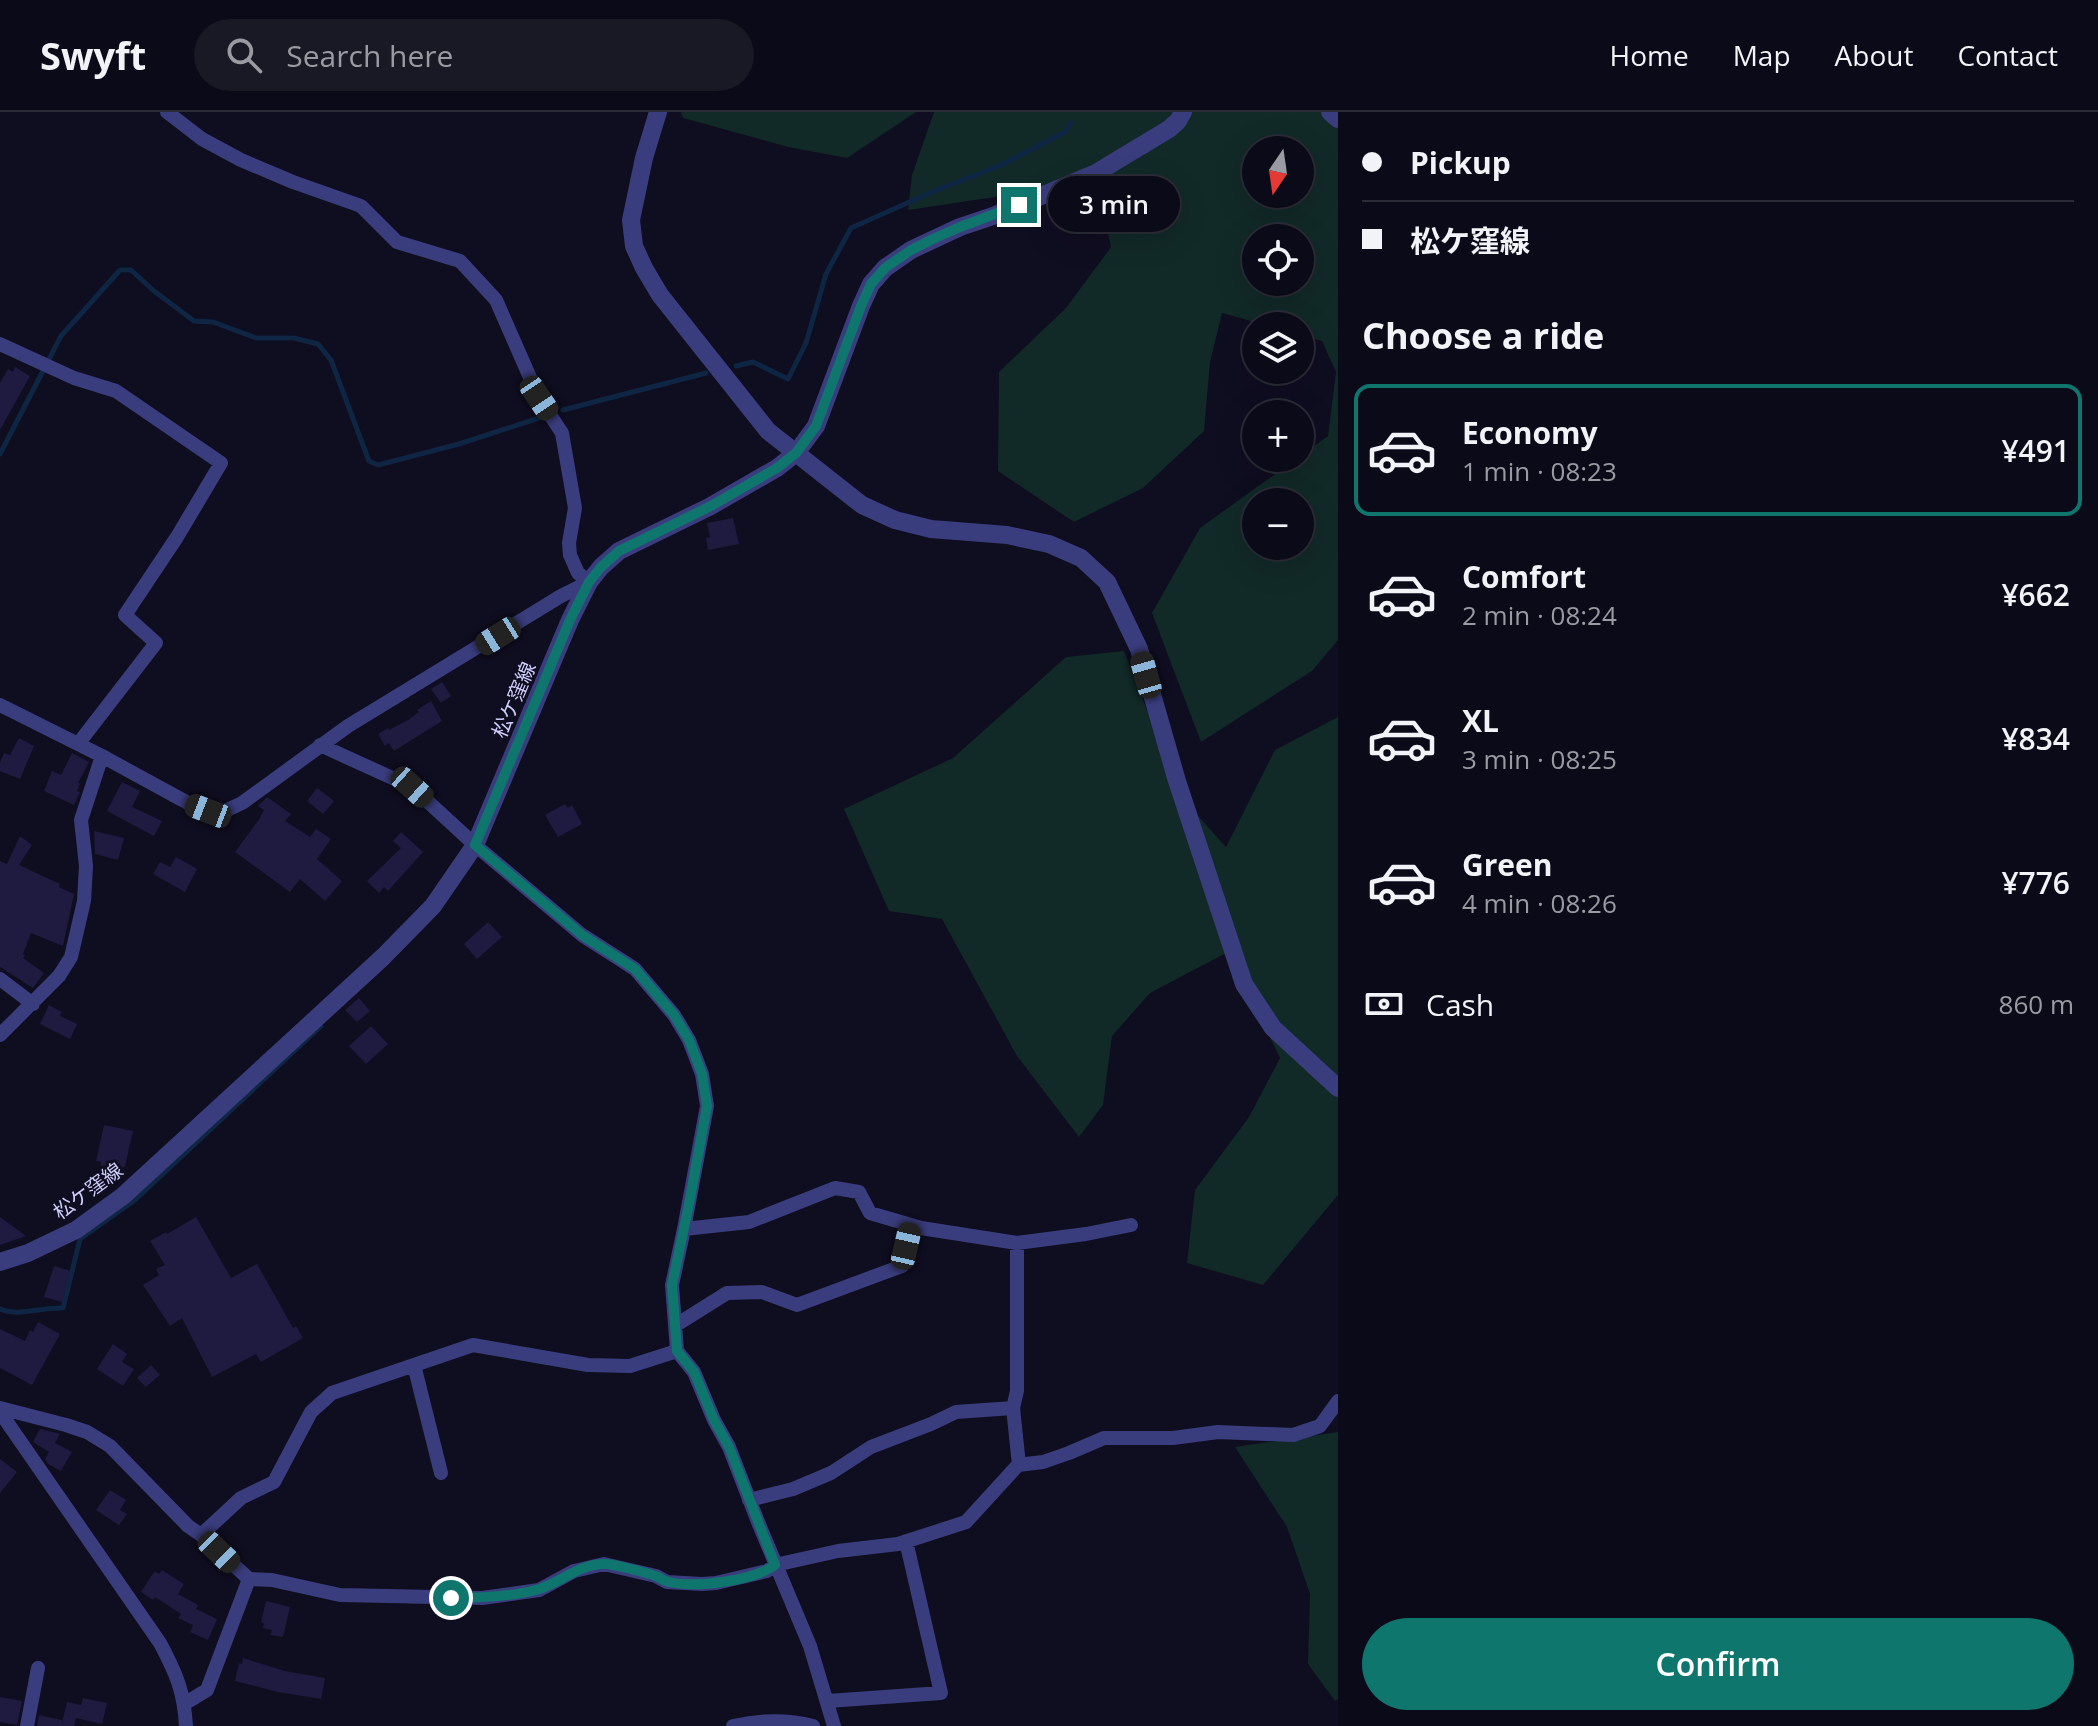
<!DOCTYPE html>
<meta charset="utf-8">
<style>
body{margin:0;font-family:"Open Sans","Noto Sans JP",sans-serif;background:#191825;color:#f1f3f6;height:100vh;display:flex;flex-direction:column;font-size:30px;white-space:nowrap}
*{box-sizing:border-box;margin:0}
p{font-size:26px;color:#9a9aa2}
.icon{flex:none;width:44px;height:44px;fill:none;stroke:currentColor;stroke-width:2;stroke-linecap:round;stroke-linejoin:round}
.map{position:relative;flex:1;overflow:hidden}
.drawer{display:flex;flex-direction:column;background:#0b0a18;width:760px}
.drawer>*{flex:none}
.top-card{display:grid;align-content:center;height:176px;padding:0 24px;background:#0b0a18}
.needle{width:52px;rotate:193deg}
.tools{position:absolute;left:1242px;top:24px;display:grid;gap:16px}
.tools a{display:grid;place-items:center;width:72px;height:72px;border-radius:50%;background:#0b0a18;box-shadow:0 8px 32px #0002,0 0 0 2px #2b2b37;font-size:40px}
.end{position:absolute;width:36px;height:36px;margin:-18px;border:10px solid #0f766e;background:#fff;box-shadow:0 0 0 4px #fff}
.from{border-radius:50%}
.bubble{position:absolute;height:56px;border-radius:28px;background:#0b0a18;box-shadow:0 8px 32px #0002,0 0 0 2px #2b2b37;font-size:26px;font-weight:600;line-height:56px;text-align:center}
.car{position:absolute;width:24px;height:48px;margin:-24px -12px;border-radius:10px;box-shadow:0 0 6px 2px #0007;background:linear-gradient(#222 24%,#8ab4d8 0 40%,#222 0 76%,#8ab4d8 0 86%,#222 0)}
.top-card b{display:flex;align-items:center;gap:28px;height:76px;font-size:30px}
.top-card b+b{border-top:2px solid #2b2b37}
.top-card i{width:20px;height:20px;background:#f1f3f6}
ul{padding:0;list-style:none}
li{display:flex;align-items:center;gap:24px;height:132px;margin:0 16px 12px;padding:0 8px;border:4px solid transparent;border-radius:16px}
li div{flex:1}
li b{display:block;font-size:30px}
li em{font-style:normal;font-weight:600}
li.active{border-color:#0f766e}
li>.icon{width:72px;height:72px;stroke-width:1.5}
h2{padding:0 24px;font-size:36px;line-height:96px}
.pay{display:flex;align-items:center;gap:20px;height:88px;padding:0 24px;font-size:30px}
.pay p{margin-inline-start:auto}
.action{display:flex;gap:16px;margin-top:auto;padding:16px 24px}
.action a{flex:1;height:92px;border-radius:48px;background:#0f766e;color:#fff;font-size:32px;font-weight:600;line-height:92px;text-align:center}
header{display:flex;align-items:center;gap:48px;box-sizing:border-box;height:112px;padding:0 40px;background:#0b0a18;border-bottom:2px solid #2b2b37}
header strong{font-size:38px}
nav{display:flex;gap:44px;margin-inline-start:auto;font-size:28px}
.search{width:560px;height:72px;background:#191825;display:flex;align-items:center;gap:20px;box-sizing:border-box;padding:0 28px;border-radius:44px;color:#9a9aa2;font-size:30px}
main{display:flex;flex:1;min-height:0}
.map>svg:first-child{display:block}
</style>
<header>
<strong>Swyft</strong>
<div class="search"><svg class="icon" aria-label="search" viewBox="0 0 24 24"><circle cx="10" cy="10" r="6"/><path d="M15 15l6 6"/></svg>Search here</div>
<nav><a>Home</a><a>Map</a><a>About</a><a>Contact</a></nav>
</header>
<main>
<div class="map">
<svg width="1338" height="1614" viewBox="0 0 1338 1614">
<rect width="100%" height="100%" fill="#0f0d20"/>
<path fill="#112927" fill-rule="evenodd" d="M681,0H916L847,46L788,35L683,6Z
M934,0H1338V528L1312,559L1201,630L1152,501L1200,416L1328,324L1336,260L1322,229L1300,223V214H1269L1222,201L1210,250L1204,319L1143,376L1074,410L998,359L999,260L1066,196L1111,135L1102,93L1002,84L908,98L912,63ZM1256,38H1300V82H1256ZM1256,126H1300V170H1256ZM1256,390H1300V434H1256Z
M1124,539L1181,685L1226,735L1275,638L1338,605V1083L1263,1173L1187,1151L1195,1078L1249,1005L1280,946L1228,840L1150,881L1112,924L1103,993L1079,1025L1017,944L942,807L889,799L844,697L953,646L1066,545Z
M1338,1320V1587L1335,1589L1308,1552L1310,1482L1287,1415L1235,1335Z"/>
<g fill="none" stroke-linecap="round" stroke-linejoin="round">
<path stroke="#0e2643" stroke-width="5" d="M736,254L753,250L788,267L806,231L826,162L851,116L932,80L1001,53L1065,20L1071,11
M563,298L706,261
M0,342L61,224L120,158H131L154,179L194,209L213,210L256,226H294L318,232L331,248L369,349L378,353L459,332L539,306
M0,1197C20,1205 41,1195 63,1196L80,1127L135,1088L321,914"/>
</g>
<path fill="#1f1a40" d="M15,255L30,264L0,318V271L8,257L13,260Z
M733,406L739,432L708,438L706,426L710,425L707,411Z
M442,570L451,584L441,591L431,577Z
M431,589L442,609L394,639L389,631L385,634L378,622L388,616L389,618L408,608L419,600L417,598Z
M19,626L34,634L20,667L0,659V651L4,641L10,643Z
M72,641L89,650L78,671L80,672L77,679L80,680L74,693L44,679L52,659L61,663Z
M122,670L140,679L132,695L162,709L154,724L107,699Z
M317,676L334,689L323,702L307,689Z
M267,685L291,702L285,709L310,725L316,717L331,727L317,747L342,769L325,789L300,767L290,780L235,740L260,706L264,698L258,694Z
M565,692L568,696L572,693L582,712L558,725L545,703Z
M94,719L124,726L118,748L95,742Z
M401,720L423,740L388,779L384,775L379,781L367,769L401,736L393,729Z
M20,724L32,733L19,753L60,772L59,775L74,782L63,834L31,821L23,842L25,843L23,846L44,861L33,876L0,855V749L7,752Z
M176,745L197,757L185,780L153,762L160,750L170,755Z
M488,810L502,825L477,847L464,832Z
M359,886L370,899L357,910L345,898Z
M49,893L62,900L60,904L77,912L70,927L40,912Z
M371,914L388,932L366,952L349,934Z
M104,1013L133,1019L125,1054L99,1078L101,1050L96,1049Z
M0,1105L26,1124L0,1133Z
M196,1105L231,1166L257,1152L293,1216L296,1214L303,1226L261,1250L256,1242L212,1265L182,1206L170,1214L143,1173L159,1163L156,1157L165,1153L150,1129L166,1120L167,1122Z
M54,1154L71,1159L62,1190L44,1185Z
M38,1210L60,1222L32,1273L0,1256V1217L25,1229L30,1218L33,1220Z
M113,1232L127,1242L122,1250L134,1257L123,1274L97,1257Z
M151,1253L160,1263L146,1275L137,1266Z
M40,1317L60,1322L55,1331L72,1340L61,1359L48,1352L45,1347L49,1340L33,1330Z
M0,1347L17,1360L0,1381Z
M110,1378L126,1388L120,1398L127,1402L119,1413L96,1398Z
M162,1458L184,1472L178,1482L198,1493L196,1497L217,1507L208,1528L190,1520L193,1513L178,1506L181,1502L155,1485L153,1488L141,1480L155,1459L159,1462Z
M266,1489L290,1495L283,1525L270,1523L272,1518L263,1516L264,1511L261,1510Z
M243,1546L285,1559L325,1566L321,1587L278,1580L235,1569L239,1551L242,1552Z
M0,1585L22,1589L17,1613L0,1610Z
M83,1586L107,1591L102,1612L76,1606L74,1614H37L39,1603L62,1608V1611L67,1590L81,1593Z"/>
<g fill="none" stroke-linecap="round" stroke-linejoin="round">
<path stroke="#3a3d7d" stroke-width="14" d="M0,232L74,266L116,279L221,351L177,425L125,503L156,531L78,632
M0,593L102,644L188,691L208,699L221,701L242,691L348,614L561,484L589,470L578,461L570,443L569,431L575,396L562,321L539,286L496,188L460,149L397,130L361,94L293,70L241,48L202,27L167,0
M320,633L412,675L475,733L582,823L635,857L674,903L689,928L702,962L707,994L684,1117L672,1173L677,1239L694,1260L714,1308L729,1335L758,1410L810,1534L834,1614
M0,867L33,892
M0,923L59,864L71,845L84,789L86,754L81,708L102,644
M684,1117L749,1110L835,1076L859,1080L870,1101L921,1116L1017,1131L1086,1122L1131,1113
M1017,1131V1279L1013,1296L1019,1353
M676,1213L727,1181L762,1180L797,1193L902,1154L911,1113
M414,1253L441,1361
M0,1296L66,1313L87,1320L110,1334L188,1414L201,1423L249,1467L272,1468L340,1483L482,1486L539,1478L574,1459L604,1452L656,1464L667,1470L702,1472L716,1471L767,1459L775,1453L838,1439L898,1432L966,1410L1018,1353L1043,1350L1069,1341L1104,1326H1173L1218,1320L1293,1323L1320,1314L1338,1289
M0,1300L160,1531C176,1561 184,1579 186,1614
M749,1388L793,1377L831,1361L871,1335L931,1312L956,1300L1013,1296
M201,1423L241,1386L274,1370L311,1300L332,1281L473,1233L588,1253L630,1254L677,1239
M828,1589L941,1581L906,1429
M184,1592L207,1578L249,1467
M27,1614L38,1556
M733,1614C760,1608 787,1607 813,1614"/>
<path stroke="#3a3d7d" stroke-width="18" d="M658,0L644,46L631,108L634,134L644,156L660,183L768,319L862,393L895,408L931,417L1007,423L1049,432L1081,446L1107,470L1139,537L1177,669L1244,872L1273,916L1338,976
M1330,0L1338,7
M0,1150L28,1141L76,1118L123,1084L383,845L433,794L475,733L570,508L589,470L601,455L619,439L709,395L777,356L796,341L816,314L861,194L871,172L885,156L911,138L960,115L993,104L1096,61L1169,17L1178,9L1183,0"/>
</g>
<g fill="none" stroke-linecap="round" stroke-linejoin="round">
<path stroke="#0f766e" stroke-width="10" d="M451,1486C479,1486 509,1485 536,1478C559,1472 578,1452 604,1452C614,1452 648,1461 658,1465C662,1467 663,1469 669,1470C695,1476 753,1469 775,1453L729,1335L714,1308L694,1260L677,1239L672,1173L689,1092L707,994L702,962L689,928L674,903L635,857L582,823L475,733L570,508L589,470L601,455L619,439L709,395L777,356L796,341L816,314L861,194L871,172L885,156L911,138L935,126L960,115L1019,93"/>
</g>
<g text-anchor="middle" stroke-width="6" stroke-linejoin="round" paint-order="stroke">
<g font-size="20" fill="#d0cefd" stroke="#0f0d20">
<text transform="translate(514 588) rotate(-67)" y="7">松ケ窪線</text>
<text transform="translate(88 1079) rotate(-36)" y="7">松ケ窪線</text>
</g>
</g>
</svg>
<div class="tools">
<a><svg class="needle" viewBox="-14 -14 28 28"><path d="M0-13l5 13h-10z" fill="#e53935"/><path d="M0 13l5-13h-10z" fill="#9a9aa2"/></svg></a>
<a><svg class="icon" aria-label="locate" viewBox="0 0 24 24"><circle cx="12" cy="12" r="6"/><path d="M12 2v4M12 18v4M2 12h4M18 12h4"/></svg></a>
<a><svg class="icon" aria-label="layers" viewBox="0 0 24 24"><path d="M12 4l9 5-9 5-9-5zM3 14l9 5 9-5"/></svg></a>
<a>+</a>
<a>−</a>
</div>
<i class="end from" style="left:451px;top:1486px"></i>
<i class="end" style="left:1019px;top:93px"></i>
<div class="bubble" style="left:1048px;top:64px;width:132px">3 min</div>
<i class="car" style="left:539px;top:286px;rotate:146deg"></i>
<i class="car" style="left:498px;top:524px;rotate:238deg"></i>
<i class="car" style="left:1146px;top:563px;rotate:344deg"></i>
<i class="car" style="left:412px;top:675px;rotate:132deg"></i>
<i class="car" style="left:208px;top:699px;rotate:291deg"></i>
<i class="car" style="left:906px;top:1134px;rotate:13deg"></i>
<i class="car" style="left:219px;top:1440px;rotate:134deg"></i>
</div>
<section class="drawer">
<div class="top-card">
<b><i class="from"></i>Pickup</b>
<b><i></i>松ケ窪線</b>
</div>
<h2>Choose a ride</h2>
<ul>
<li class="active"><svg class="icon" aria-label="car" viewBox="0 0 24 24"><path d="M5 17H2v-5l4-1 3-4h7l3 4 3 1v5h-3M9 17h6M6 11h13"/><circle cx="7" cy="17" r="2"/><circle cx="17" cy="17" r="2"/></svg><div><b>Economy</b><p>1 min · 08:23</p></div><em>¥491</em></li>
<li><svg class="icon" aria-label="car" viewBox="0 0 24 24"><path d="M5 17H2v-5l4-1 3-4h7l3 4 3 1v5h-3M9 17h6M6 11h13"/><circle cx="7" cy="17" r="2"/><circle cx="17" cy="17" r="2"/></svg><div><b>Comfort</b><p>2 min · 08:24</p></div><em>¥662</em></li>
<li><svg class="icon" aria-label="car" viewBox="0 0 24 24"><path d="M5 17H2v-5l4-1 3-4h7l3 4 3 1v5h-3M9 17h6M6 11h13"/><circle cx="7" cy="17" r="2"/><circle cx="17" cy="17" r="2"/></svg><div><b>XL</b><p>3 min · 08:25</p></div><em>¥834</em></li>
<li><svg class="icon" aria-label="car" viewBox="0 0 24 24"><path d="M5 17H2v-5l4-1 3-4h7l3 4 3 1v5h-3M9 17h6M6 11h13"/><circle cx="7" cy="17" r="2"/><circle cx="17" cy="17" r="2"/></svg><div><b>Green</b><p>4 min · 08:26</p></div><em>¥776</em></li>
</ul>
<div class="pay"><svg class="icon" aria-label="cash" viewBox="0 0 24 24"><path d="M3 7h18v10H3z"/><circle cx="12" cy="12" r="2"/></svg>Cash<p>860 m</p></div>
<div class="action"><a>Confirm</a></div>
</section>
</main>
